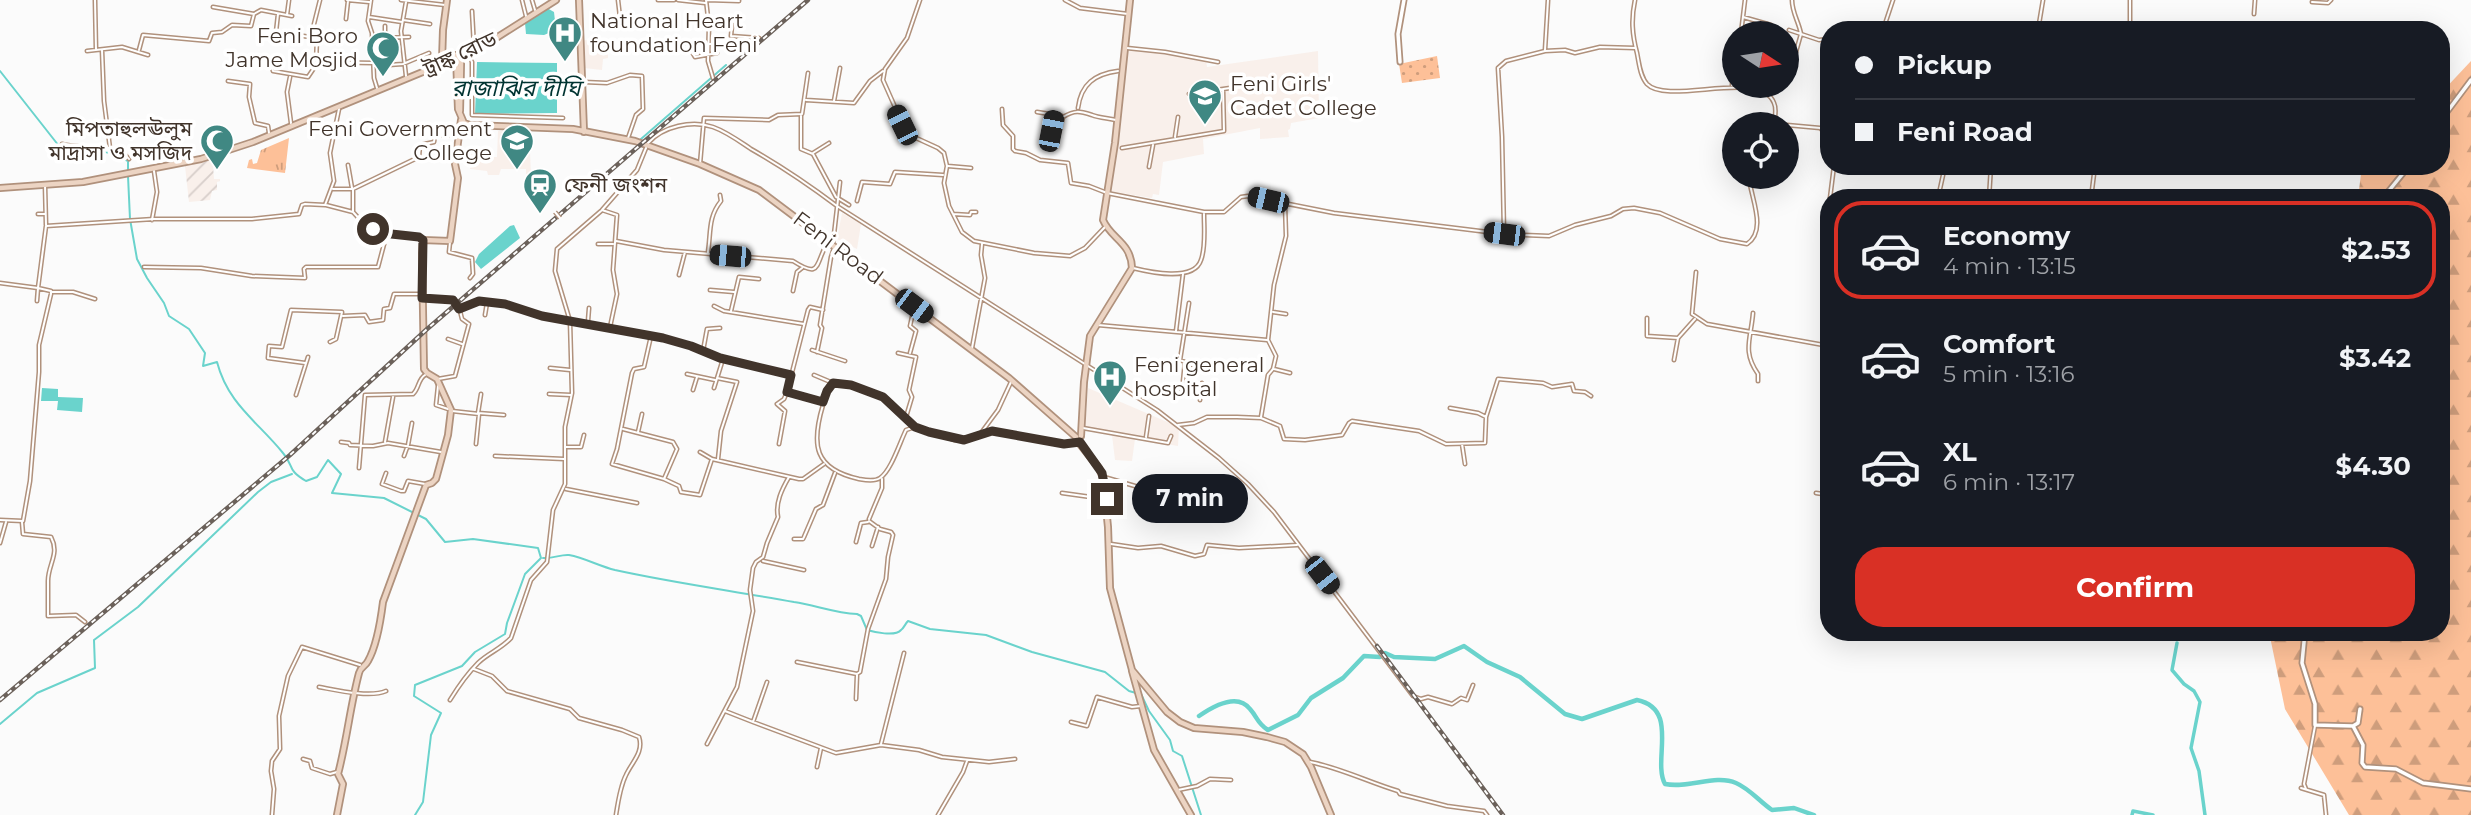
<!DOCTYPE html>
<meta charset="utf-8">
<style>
body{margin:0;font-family:Montserrat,"Noto Sans Bengali",sans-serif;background:#20242c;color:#f1f3f6;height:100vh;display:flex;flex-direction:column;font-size:26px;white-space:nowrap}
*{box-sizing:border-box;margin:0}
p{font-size:23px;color:#9ea1a6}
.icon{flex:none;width:38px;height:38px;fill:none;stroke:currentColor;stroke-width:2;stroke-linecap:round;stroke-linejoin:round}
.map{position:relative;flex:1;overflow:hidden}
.panel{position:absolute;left:1820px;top:189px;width:630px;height:452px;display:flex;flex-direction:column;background:#171b24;border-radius:28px;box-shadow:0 7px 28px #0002}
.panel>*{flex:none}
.hud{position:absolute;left:1820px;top:21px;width:630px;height:154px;border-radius:28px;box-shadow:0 7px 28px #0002;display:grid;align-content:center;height:154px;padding:0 35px;background:#171b24}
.needle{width:46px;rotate:102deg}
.buttons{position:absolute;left:1722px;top:21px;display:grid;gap:14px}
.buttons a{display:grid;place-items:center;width:77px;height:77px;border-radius:50%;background:#171b24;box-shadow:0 7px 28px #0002;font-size:35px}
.end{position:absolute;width:32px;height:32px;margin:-16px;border:9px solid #41342b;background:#fff;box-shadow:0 0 0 4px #fff}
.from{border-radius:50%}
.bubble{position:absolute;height:49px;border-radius:24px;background:#171b24;box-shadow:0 7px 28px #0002;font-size:23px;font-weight:700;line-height:49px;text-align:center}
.car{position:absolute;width:21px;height:42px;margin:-21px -10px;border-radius:9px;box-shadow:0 0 5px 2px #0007;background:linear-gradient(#222 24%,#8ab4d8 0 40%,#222 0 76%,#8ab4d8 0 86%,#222 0)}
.hud b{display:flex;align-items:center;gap:24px;height:66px;font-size:26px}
.hud b+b{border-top:2px solid #363941}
.hud i{width:18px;height:18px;background:#f1f3f6}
ul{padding:12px 0 0;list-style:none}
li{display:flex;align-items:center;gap:21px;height:98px;margin:0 14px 10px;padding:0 21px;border:4px solid transparent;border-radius:28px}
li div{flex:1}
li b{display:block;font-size:26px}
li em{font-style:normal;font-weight:700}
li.active{border-color:#d93025}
li>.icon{width:63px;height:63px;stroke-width:1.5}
.cta{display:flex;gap:14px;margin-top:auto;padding:14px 35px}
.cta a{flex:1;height:80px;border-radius:28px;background:#d93025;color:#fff;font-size:28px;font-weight:700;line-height:80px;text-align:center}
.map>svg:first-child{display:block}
</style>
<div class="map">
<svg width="2471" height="815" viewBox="0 0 2471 815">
<defs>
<pattern id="industrial-furrows" width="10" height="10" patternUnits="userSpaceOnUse" patternTransform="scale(1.75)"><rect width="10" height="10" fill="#f9f0eb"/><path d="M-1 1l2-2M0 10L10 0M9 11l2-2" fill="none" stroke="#d7ceca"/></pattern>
<pattern id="grass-tufts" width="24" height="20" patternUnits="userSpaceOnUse" patternTransform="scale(1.75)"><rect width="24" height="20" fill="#fdc098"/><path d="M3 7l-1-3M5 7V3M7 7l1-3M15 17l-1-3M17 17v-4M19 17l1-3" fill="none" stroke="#ce9d7c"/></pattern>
<pattern id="forest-firs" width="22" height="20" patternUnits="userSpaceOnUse" patternTransform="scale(1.75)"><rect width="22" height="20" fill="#fdc098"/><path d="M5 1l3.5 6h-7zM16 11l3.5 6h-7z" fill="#ce9d7c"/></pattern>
<pattern id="park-dots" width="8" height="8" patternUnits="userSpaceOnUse" patternTransform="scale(1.75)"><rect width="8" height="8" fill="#fdc098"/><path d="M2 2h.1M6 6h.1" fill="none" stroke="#ce9d7c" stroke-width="1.8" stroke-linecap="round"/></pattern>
</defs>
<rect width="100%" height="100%" fill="#fbfbfb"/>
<path fill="#f9f0eb" d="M605,38L608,39V58L603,59L602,70L584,68L583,40L604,42Z
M1127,49L1206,60L1207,67L1318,51L1319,118L1291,123L1290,129L1288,130L1289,137L1260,139V128L1203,139L1204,154L1163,162L1159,195L1153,194L1152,198L1109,191L1120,123Z
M529,128L531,175L526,174V169H501L499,175H488L487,171L470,169L472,149L483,148L482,157H497L498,131Z
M842,213L861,224L857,249L837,239Z
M1088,388L1179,427L1178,446L1135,439L1132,461L1115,460L1112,435L1085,430Z"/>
<path fill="url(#industrial-furrows)" d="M219,157L220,162L213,165L214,179H220V181L217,182V190L212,191L210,200L189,202L185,166Z"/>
<path fill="url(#grass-tufts)" d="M289,138L285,173L247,168L249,160L252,159L253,164L257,163L261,150Z"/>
<path fill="url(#forest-firs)" d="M2471,61V815H2349L2285,709L2269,632H2441V198H2355L2359,190L2362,166H2441V93Z"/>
<path fill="url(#park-dots)" d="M1437,56L1440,78L1402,83L1399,64Z"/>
<path fill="#6ad3cc" d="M547,8L554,12L556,30L544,35L526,34L525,23Z
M477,62L557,63V113L475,114Z
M514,225L520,238L481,269L475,262L479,254L510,226Z
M42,388L58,389V397L83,398L82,412L57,410L58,401H41Z"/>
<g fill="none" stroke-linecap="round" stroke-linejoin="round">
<path stroke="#6ad3cc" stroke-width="2" d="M0,71L59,146L112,153L128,161V170
M641,139L726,65
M128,176L130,219L137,259L147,278L164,303L169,316L189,329L205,353L203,366L217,362C228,404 257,421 283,453C295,467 286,469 306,481L317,477L328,460L341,474L332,493L384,498L426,519L445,542L473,539L538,548L541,558L525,574L507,623L505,634L475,652L462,666L415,685L414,696L441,713L431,735L423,802L415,815
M543,558C553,559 561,554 569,555C585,558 599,566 615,570C674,583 734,591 794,602C815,605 835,613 857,614L861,616L867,630C874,632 895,637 901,630C904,628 905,624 908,621L930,629L986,635L1032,652L1105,672L1129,691L1136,693
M1141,694L1149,711L1170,740L1173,751L1182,756L1201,815
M0,724L37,693L95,668L94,640L138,607L258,492L271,482L292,474"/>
<path stroke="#6ad3cc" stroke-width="3.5" d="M2177,643L2172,670L2184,684L2194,691L2200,702L2191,748L2199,771L2205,815
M2132,815L2133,811L2153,815"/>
<path stroke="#6ad3cc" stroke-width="4.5" d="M1199,716C1212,707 1237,692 1250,709C1258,718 1257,723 1268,730L1298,715L1311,698L1343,678L1364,656L1380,657L1385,653L1394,657L1435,659L1464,646L1487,662L1520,677L1565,714L1582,719L1637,700C1680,709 1652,760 1665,784C1688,789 1715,774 1736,783C1750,789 1760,802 1772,810L1794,808L1814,815"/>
<g stroke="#b0917c" stroke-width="5">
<path id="pedestrian" d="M22,522L23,534L51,537C60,554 48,564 48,581C48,593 48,605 48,616L76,615L85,622
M0,543L6,522"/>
</g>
<g stroke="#b0917c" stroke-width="5">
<path id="minor" d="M95,0L96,50
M347,0L369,2
M371,0L368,21L372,33L374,78L377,88
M401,0L445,5
M522,0L526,16
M532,0L535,10
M618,0L620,17
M658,0H674
M678,0L705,3
M706,0L709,26L708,61L713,78
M707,0L739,1
M920,0L907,38L885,69L883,80L903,125L914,137L938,148L944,153L947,166L944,183L949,206L962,232L974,241L1034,253L1070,256L1085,248L1105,227
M1065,0L1080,8L1128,14
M1635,0C1631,19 1632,34 1637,53C1639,63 1640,76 1647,84C1668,106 1761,68 1774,103C1777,109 1775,117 1774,124
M1792,0C1792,13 1799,22 1801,34L1819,40L1829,39
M2312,2L2328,3L2331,0
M213,7L254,14L261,10L292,16
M472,11L474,47
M278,14L276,32L317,38L316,63
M2254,14L2255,0
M287,15L289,0
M369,17L402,22
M1743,17L1771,25
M346,19L348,1
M403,20L430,24
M711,26L732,25L731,36L759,38
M1886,30V21L1893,0
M2038,30L2043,0
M2128,30L2130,23V0
M1741,33L1745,0
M385,35V26
M311,36L320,0
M373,38L409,37
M667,40L666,45L689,47L695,57L717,53
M710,44L723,43
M1127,48L1165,52L1218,62
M102,50L104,101L110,148
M139,50L143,35L209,41L212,33L222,32L232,25L251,26L254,14
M1545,50L1548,0
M87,51L122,47L148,55
M468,54L472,62V115L563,118
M374,66L403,64L429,53
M272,68L273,71L308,77L318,62L373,63
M406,76L401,31L406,2
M290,77L287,92L291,123
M1788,80L1801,34L1789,30
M228,81L250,84L249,97L255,123L268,126L269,133
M584,82L607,83L630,75L642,76L643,109L636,115L628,138
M1732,85L1734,56
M1189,94L1230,88
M806,100L854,103L870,81L883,71
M834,101L840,68
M1078,108C1081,84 1095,74 1118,71
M1002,109L1003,125L1013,136V149L1015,151L1026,153L1040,160L1068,163L1071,183L1089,186L1107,193L1204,212H1224L1241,197L1248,196L1334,213L1504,234L1549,236L1575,225L1611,216L1623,209L1634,208L1660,213L1720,239L1747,244C1768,230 1750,196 1749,177
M1037,112L1062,116
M801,115V149L813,154L836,197L849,205
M1787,125L1820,128L1829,137
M1175,137L1178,117
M648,143C663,126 692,120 713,127C727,132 739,141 751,149C781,166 809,185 837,206L1157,410L1219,458L1248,484L1274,512L1413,696L1421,699L1428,697L1452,704L1461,698L1467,700L1473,685
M62,144C82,150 115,141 129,159
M1056,145L1063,117C1075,110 1079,111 1092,115C1099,118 1108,118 1116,120
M1047,147L1054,116
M1122,148L1224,131L1223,89
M813,153L829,143
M700,164L704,118L769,120L778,115L802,114L808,73
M348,165L352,188
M948,166L971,168
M1149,167L1153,145
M2190,167V166
M45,185L46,225
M333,189H353L419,157L420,145L434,142L435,135H457
M1830,198L1834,166
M1938,198L1945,166
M1989,198L1991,166
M2091,198L2095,166
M857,201L862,182L890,184L895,172L943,175
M353,211V189
M38,214H45
M953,214L970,215L971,212H976
M152,220L157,192L154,171
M1504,232L1502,137L1498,68L1506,61L1545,51L1565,50L1575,53L1600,47L1635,48
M388,233L419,237L423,240
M616,241L664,250L793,261C821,279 815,265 827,243
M450,242L449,252L472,258L473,274L470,278
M833,243L840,182
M598,244H613
M1826,245L1829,204
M708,252C711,232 708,217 721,201L720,195
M144,267L201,268L252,276L305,278L304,269L306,267H378L387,233L365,225L353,212L326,205
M1133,268C1149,272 1194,282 1201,260C1206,247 1204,228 1204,214
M1696,272L1692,314L1707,324L1829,346
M679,275L685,252
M0,283L38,288L37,301
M710,290L734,292
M793,291L797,272L802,268
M52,292H73L95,299
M424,299L453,300L459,307L462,319L469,324L455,376L438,379
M1189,303L1180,360L1185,362L1182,391L1201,395
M714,306L724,311L804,324
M459,309L479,301L505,304L542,316L663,338L691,346L720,358L791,375
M731,311L739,277L759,279
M1273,312L1286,314
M1753,313C1751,339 1742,351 1758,374V381
M485,315L487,303
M343,316L365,315L369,322L383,320L384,309L390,308L394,294H421
M1647,318V336L1678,338
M588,321L589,308
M1098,325L1267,340
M610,327L617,294L613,270L617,215L602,210L637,170L646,148
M1176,331L1183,274
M651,336L644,367L634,369L632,373L617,449L612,464L664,479L679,486L681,492L700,495L712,459
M448,339L462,344
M972,348L985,278L981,255L982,244
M812,350L845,361
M703,351L707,329L720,328
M817,352L822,328L820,325L831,257L834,248
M898,353L916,357L909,390L912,397L906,417
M910,353L916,331L910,326L914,308
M1674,360L1678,338L1695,319
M305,363L268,358L269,346L282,347L291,310L342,312L336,339L330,342
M550,368L570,370
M1186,368L1205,369
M1274,369L1290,373
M687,374L715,380
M814,375L833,383
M717,378L737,382L721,431L718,459
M438,386L436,405L448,409
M714,388L723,359
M693,390L697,377
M787,392L822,402
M481,394L478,413L504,415
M549,394L571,395
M296,395L308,357
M1200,400L1202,383
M452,411L479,414L476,444
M1261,417L1268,375L1273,369L1276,356L1268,340L1274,285L1286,236L1285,204
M1486,417L1498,379L1543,383L1552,387L1572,384L1574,391L1585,392L1591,396
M1178,425L1194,423L1207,417H1237L1261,418L1280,426L1284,439L1305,440L1342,435L1349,423L1352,421L1419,431L1446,444L1485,443L1486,417L1478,413L1450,408
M915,427L906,430C900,442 891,471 880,478C874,482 865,480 859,479C814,469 811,445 823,405C825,396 826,387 836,383L873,392L887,400L915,427L955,440H969L992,431L1064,444L1077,443
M1083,428L1168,443L1171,436
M623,429L673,442L677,449L664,479
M638,432L642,414
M981,433L998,410L1011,382
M1146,437L1149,416
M341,442L349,443L350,445L373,446L388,443L441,452
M385,442L393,397
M779,444L785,411L777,404L784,399L787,392L808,310L810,307L823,310
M1462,444L1465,464
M566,447H581L584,435
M700,452L712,459L799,479H803L824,464
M404,456L408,445L412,423
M495,456L564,459
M359,468L365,395L413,394C419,389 418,379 425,375
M386,473L382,484L401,491H404L408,481L425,484
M1104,477L1159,493V502
M566,489L637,503
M1062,493L1105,499
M1816,493L1829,495
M869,519L882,488V479
M0,520L23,521L30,481L39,372V345L51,294V291L38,288L46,226L154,219H252L299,214L302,205L305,204L325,205L334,181L330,153L339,109
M794,539H803L804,537L816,509L823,505L835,473
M856,542L861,523L868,522
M1111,544L1138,548L1161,546L1195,556L1204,554L1207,545L1239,548L1297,545
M872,546L878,527
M763,561L804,570
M797,662L857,674L860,672L868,629L886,579L888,557L893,535L891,532L880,529L869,521
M474,669L492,676L507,691L570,709L579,718L622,730L639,737C644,752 632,762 626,775C620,787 618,802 616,815
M319,687C336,690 370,698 386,691
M856,699L857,675
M450,700C458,687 467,674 478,663C488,653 501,649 511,638L531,580L547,562L553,510L565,484V427L572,393L570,321L555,271L557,249L601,211
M725,711L753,722L767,682
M753,722L836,753L881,745L919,750L942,757L989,762L1015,759
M1071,722L1087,726L1097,697L1132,707L1141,706
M707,744L737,687L753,611L750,590L753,568L756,562L763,557L767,543L778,517C775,503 782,489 789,477
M881,744L904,653
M303,759L310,761L312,768L330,774L337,772
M1310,762C1341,768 1368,782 1398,791L1400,794L1447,806L1484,811L1487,815
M817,767L821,748
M2301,788L2324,795L2326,815
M2306,789L2304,784L2315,726
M1178,790L1197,786L1210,779L1231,780
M272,815L274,789L271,771L272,761L280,749L279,716L288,676L302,647L360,665
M938,815L963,772L967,761"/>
</g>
<g stroke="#b0917c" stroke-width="7">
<path id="tertiary" d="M1400,62L1398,34L1404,0
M2441,120L2471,80
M2383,198L2409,166
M2305,632L2302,663L2315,704V725L2353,726L2358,723L2360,709
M2353,726L2363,745L2362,763L2365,767L2396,769L2423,783L2471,789"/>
</g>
<g stroke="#b0917c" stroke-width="8">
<path id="secondary" d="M579,0L584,132
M459,54L461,64L460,111
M456,55L458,109L464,123L470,125L573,129L635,141L700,164L759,190L1009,378L1076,437
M442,61L443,30L447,0
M0,188L83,182L201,159L253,142L459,57L493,40L556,0
M1081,436L1084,382L1090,336L1132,268C1131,242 1111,239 1103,220L1115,143L1130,0
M1079,443L1099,468L1103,478L1108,527L1110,588L1132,670L1167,712L1180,722L1194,728L1243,732L1267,737L1285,742L1303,754L1311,767L1331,815
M1132,671L1154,750L1191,815
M337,815L343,784L338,774C347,740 350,707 359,673C361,666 365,667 368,661C376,647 381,618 383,602L426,485L432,483L436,479L448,435L451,410L437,379L427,373L424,369L422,253L423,240L450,241L458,178L455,164L461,120"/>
</g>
<use href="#pedestrian" stroke="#fff" stroke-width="2"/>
<use href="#minor" stroke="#fff" stroke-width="2"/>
<use href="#tertiary" stroke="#fff" stroke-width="3.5"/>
<use href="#secondary" stroke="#ecd4c3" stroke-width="4.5"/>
<g stroke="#6b615a" stroke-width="4.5">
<path id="rail" d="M1377,646L1503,815
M0,700L290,455L426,330L808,0"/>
</g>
<use href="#rail" stroke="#fff" stroke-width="2" stroke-dasharray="5" stroke-linecap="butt"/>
<g stroke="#b0917c" stroke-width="5" stroke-linecap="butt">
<path id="pedestrian-bridge" d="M555,212L560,218"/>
</g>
<use href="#pedestrian-bridge" stroke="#fff" stroke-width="2"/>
</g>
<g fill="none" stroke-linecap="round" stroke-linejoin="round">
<path stroke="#41342b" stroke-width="9" d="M373,229L382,233L419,237L423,240L422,298L453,300L459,309L479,301L505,304L542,316L663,338L691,346L720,358L791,375L787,392L823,402L827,391L833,383L851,385L883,397L915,427L929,432L964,440L992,431L1064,444L1080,442L1102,473L1107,499"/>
</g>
<defs>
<g id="hospital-pin" transform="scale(1.75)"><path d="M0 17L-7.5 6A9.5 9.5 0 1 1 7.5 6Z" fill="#408883" stroke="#fff"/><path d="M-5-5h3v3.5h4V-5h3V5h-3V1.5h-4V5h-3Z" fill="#fff"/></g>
<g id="mosque-pin" transform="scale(1.75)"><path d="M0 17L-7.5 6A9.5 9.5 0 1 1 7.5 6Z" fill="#408883" stroke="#fff"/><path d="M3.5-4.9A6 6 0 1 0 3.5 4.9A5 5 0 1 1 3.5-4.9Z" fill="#fff"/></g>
<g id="university-pin" transform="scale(1.75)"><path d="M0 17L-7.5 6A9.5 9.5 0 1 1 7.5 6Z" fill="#408883" stroke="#fff"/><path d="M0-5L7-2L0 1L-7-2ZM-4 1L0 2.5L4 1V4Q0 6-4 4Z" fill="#fff"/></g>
<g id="station-pin" transform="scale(1.75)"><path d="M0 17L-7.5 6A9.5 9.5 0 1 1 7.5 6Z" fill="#408883" stroke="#fff"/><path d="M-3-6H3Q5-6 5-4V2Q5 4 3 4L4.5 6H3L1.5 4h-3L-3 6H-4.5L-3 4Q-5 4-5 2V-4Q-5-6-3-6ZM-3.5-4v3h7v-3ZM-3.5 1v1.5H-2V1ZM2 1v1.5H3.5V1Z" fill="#fff"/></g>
</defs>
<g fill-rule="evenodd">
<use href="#hospital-pin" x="565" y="33"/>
<use href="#mosque-pin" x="383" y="48"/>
<use href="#university-pin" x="1205" y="96"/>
<use href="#mosque-pin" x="217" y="141"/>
<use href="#university-pin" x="517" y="141"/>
<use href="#station-pin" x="540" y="185"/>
<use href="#hospital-pin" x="1110" y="377"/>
</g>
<g text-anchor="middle" stroke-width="7" stroke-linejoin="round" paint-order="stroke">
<g font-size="21" fill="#41342b" stroke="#fff" text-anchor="start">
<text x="590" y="28">National Heart<tspan x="590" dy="24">foundation Feni</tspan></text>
<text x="358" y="43" text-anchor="end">Feni Boro<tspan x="358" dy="24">Jame Mosjid</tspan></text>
<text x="1230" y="91">Feni Girls'<tspan x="1230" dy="24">Cadet College</tspan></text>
<text x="192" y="136" text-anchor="end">মিপতাহুলঊলুম<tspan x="192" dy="24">মাদ্রাসা ও মসজিদ</tspan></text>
<text x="492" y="136" text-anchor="end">Feni Government<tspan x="492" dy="24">College</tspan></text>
<text x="564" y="192">ফেনী জংশন</text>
<text x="1134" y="372">Feni general<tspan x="1134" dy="24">hospital</tspan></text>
</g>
<g font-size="21" fill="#41342b" stroke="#fff">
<text transform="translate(460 54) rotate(-25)" y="7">ট্রাঙ্ক রোড</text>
<text transform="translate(838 248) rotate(37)" y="7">Feni Road</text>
</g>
<g font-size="23" font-style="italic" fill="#003331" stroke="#fff">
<text x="516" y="96">রাজাঝির দীঘি</text>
</g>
</g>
</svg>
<div class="buttons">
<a><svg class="needle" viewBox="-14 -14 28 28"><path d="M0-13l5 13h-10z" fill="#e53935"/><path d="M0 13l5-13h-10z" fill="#9ea1a6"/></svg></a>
<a><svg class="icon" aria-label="locate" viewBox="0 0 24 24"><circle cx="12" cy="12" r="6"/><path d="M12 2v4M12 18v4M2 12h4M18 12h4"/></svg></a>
</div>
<i class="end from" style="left:373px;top:229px"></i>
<i class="end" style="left:1107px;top:499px"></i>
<div class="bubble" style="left:1132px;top:474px;width:116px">7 min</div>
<i class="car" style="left:902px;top:125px;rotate:334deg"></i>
<i class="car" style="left:1051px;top:131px;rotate:11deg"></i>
<i class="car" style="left:1268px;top:200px;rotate:283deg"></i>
<i class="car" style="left:1504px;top:234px;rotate:277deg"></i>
<i class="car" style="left:730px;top:256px;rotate:275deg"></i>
<i class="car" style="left:914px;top:306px;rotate:127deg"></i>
<i class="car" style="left:1322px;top:575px;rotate:142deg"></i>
<div class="hud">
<b><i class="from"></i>Pickup</b>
<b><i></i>Feni Road</b>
</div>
<section class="panel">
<ul>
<li class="active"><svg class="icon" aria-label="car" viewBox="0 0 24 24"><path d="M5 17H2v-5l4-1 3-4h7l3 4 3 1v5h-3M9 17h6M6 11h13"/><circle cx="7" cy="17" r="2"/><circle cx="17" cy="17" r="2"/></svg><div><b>Economy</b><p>4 min · 13:15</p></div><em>$2.53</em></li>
<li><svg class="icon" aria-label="car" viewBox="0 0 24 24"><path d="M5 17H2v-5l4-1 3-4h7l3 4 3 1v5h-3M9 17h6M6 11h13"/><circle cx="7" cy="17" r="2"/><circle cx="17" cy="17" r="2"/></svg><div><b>Comfort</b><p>5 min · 13:16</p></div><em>$3.42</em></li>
<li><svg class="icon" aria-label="car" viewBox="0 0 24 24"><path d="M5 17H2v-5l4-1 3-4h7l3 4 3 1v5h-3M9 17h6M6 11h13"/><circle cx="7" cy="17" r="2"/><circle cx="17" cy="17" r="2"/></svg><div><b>XL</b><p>6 min · 13:17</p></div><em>$4.30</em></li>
</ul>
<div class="cta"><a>Confirm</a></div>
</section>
</div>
